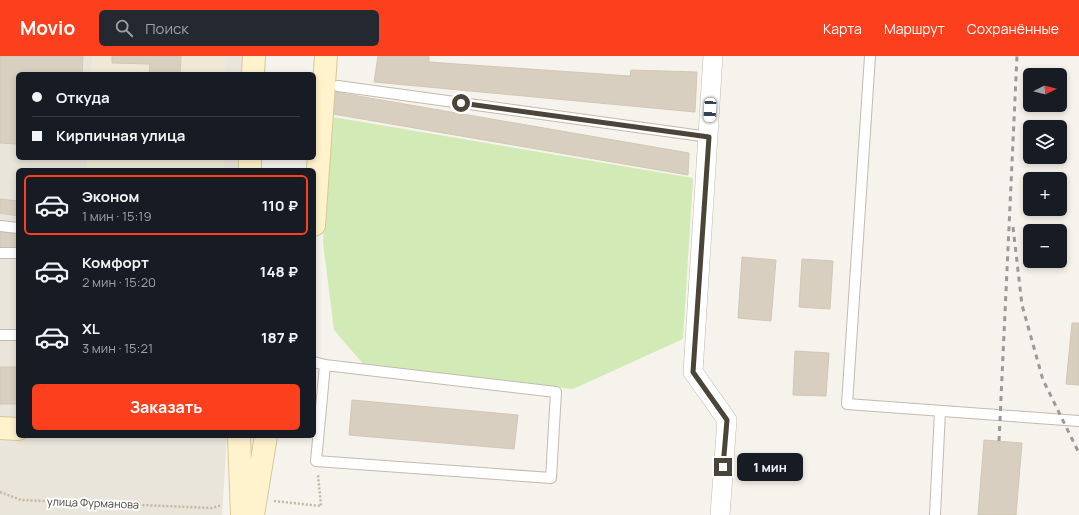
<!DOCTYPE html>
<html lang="ru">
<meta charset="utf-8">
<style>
body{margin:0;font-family:Manrope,sans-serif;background:#242831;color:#f1f3f6;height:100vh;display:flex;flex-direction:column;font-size:15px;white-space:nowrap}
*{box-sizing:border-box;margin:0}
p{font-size:13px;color:#9ea1a6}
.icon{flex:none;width:22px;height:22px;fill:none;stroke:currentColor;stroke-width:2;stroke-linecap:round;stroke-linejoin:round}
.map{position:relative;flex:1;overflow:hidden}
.panel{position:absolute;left:16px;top:112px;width:300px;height:270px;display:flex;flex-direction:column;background:#171b24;border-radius:6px;box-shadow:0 2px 6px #0003}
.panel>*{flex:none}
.banner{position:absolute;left:16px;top:16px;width:300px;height:88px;border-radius:6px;box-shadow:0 2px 6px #0003;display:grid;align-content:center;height:88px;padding:0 16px;background:#171b24}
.needle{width:26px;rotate:84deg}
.fabs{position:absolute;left:1023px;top:12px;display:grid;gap:8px}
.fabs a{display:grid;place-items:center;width:44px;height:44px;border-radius:6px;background:#171b24;box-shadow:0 2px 6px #0003;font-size:20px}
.end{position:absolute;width:18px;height:18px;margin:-9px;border:5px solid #4b4439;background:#fff;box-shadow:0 0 0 2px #fff}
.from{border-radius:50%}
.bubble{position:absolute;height:28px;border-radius:6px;background:#171b24;box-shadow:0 2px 6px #0003;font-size:13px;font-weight:700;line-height:28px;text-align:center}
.car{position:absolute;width:12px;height:24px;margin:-12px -6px;border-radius:5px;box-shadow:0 0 3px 1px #0007;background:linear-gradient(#fff 24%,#345 0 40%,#fff 0 76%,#345 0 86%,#fff 0)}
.banner b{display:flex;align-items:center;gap:14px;height:38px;font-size:15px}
.banner b+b{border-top:1px solid #363941}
.banner i{width:10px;height:10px;background:#f1f3f6}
ul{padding:7px 0 0;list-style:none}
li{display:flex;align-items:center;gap:12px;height:60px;margin:0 8px 6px;padding:0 8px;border:2px solid transparent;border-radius:6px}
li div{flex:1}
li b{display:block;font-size:15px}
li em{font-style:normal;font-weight:700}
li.current{border-color:#fc3f1d}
li>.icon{width:36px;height:36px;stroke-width:1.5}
.action{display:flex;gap:8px;margin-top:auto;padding:8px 16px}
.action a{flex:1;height:46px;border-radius:6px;background:#fc3f1d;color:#fff;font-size:16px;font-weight:700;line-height:46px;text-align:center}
header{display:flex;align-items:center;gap:24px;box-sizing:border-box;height:56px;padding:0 20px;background:#fc3f1d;color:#fff}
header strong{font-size:19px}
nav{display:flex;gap:22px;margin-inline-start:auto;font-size:14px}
.search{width:280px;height:36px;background:#242831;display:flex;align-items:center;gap:10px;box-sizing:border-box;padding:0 14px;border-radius:6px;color:#9ea1a6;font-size:15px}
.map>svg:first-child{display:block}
</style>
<header>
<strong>Movio</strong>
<div class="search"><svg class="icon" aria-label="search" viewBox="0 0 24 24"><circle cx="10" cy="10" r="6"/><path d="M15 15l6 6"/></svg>Поиск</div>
<nav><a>Карта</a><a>Маршрут</a><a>Сохранённые</a></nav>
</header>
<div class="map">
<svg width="1079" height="459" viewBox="0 0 1079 459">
<rect width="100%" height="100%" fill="#f6f3ec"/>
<path fill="#eae5da" d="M0,0H245L244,18H18V102H242V114H18V380H227L222,459H0Z"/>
<path fill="#efe8d6" d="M92,0H226V18H91Z
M87,102H225L224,114L86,113Z"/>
<path fill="#d2eab5" d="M327,60L693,122L683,283L573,333L365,310L334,274L323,187Z"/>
<path fill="#d8cfc1" stroke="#d3c7b4" d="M0,0H83L82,18H18V88L0,87Z
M112,0H181L180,18H149L150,8L112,7Z
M378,0H429V6L630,20L631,14L697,16L695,56L374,26Z
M329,35L689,97L688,119L327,57Z
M0,143L18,145V160L0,157Z
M0,175L18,176V193H0Z
M742,201L776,204L771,265L738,262Z
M802,203L833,205L830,253L799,251Z
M1072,267H1079V329L1066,328Z
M795,295L829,297L826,340L793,339Z
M0,311H18V348H0Z
M352,344L518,359L514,393L349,379Z
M984,384L1022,387L1016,459H978Z"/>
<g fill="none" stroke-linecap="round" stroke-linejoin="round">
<g stroke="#c2bbae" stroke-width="12">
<path id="lane" d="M870,0L847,348L1079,365
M338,30L709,81
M0,170L18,172
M0,197H18
M0,279H18
M314,306L325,309L316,405L551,422L556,336L325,309
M935,459L940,355"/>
</g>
<g stroke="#c2bbae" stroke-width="20">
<path id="street" d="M713,0L693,316L727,364L720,459"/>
</g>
<g stroke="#d6c79b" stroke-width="24">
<path id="secondary" d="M253,18L254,0
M250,114V102
M314,169L326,0
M0,372L18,373
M239,380L242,459
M253,459L266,380"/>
</g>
<path stroke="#c4b79f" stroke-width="2.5" stroke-dasharray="2 2" stroke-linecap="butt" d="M0,436L21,444L212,452L222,449
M274,445L321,450L318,419"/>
<use href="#lane" stroke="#fff" stroke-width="10"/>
<use href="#street" stroke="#fff" stroke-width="19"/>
<use href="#secondary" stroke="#fff3cd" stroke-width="22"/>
<path stroke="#9a9a9a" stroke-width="3" stroke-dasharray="5 5" stroke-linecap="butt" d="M1013,171L1022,249L1043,324L1079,397
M999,385L1017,0"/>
</g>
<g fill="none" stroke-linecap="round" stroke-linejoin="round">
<path stroke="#4b4439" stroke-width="5" d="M461,47L709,81L693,316L727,364L723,411"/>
</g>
<g text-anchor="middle" stroke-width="4" stroke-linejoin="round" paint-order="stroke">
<g font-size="11" fill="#4b4439" stroke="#fff">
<text transform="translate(93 447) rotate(2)" y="4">улица Фурманова</text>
</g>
</g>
</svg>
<div class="fabs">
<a><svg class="needle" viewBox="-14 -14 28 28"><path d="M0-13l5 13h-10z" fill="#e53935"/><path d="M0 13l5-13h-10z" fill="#9ea1a6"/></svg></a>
<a><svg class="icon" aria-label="layers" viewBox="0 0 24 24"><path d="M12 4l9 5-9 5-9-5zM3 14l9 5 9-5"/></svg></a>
<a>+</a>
<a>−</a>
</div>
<i class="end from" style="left:461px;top:47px"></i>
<i class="end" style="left:723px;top:411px"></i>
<div class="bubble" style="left:737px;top:397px;width:66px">1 мин</div>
<i class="car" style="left:710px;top:54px;rotate:183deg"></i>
<div class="banner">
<b><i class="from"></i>Откуда</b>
<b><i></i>Кирпичная улица</b>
</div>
<section class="panel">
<ul>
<li class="current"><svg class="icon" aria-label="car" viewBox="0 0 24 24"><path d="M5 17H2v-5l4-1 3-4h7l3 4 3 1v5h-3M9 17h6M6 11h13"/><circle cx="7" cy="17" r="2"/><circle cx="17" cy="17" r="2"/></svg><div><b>Эконом</b><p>1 мин · 15:19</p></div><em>110 ₽</em></li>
<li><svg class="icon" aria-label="car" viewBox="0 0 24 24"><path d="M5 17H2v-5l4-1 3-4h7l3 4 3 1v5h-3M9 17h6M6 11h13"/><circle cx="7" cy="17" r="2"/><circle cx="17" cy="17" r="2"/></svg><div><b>Комфорт</b><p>2 мин · 15:20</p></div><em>148 ₽</em></li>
<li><svg class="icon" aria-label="car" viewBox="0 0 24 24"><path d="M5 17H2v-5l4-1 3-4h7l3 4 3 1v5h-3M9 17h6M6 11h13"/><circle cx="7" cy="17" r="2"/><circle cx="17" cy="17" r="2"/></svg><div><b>XL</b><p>3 мин · 15:21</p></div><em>187 ₽</em></li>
</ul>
<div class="action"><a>Заказать</a></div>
</section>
</div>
